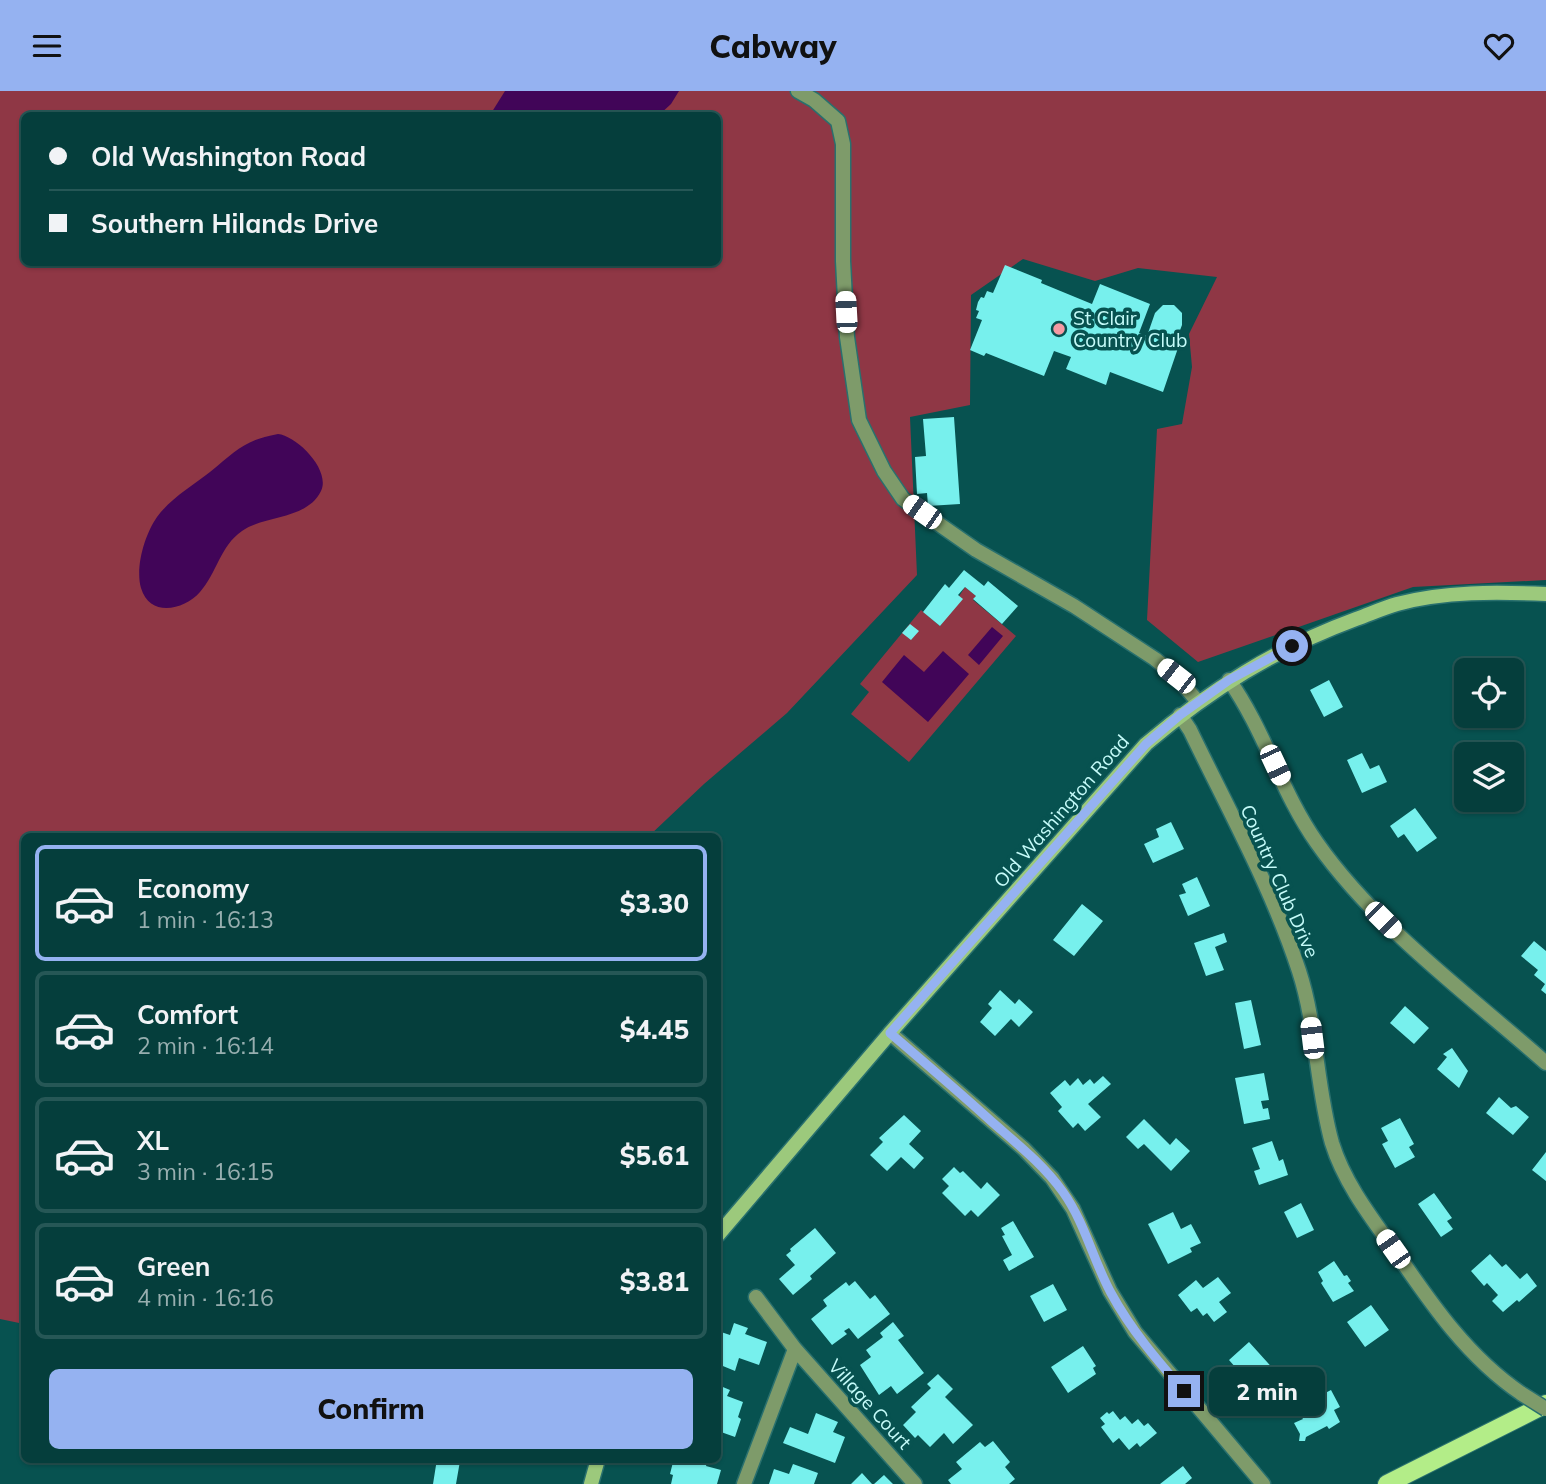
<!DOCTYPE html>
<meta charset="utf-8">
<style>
body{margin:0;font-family:Mulish,sans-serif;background:#134947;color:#f1f3f6;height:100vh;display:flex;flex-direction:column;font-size:26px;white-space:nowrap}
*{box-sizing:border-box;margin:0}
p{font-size:23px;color:#97aeaf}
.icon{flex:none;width:38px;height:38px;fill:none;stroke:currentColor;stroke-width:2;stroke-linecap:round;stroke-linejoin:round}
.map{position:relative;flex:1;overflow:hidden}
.details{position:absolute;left:21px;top:742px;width:700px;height:630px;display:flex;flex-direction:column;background:#053e3c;border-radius:10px;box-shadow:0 2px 5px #0004,0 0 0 2px #265756}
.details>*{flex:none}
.top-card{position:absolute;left:21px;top:21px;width:700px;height:154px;border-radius:10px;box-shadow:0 2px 5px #0004,0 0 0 2px #265756;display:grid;align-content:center;height:154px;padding:0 28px;background:#053e3c}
.controls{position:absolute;left:1454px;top:567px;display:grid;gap:14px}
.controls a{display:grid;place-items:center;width:70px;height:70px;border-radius:10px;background:#053e3c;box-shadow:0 2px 5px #0004,0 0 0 2px #265756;font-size:35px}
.end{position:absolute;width:32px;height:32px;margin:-16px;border:9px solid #95b2f1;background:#111;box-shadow:0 0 0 4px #111}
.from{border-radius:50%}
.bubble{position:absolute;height:49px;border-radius:10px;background:#053e3c;box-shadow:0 2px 5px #0004,0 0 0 2px #265756;font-size:23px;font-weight:800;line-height:49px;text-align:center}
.car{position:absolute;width:21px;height:42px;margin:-21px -10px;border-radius:9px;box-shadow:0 0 5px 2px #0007;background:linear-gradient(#fff 24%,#345 0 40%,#fff 0 76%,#345 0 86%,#fff 0)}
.top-card b{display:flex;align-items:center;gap:24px;height:66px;font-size:26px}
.top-card b+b{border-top:2px solid #265756}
.top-card i{width:18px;height:18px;background:#f1f3f6}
ul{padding:12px 0 0;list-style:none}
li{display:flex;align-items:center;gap:21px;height:116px;margin:0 14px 10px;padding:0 14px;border:4px solid #265756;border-radius:10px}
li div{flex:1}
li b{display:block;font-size:26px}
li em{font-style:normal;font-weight:800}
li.current{border-color:#95b2f1}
li>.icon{width:63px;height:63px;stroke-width:1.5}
.action{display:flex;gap:14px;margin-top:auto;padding:14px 28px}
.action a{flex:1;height:80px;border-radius:10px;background:#95b2f1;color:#111;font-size:28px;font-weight:800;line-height:80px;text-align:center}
header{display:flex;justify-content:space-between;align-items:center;height:91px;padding:0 28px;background:#95b2f1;color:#111;font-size:32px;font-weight:800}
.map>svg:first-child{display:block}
</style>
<header><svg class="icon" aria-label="menu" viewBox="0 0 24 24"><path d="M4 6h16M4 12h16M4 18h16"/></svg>Cabway<svg class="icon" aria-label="heart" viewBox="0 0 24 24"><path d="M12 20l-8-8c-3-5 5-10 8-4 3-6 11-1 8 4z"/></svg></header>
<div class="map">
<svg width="1546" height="1393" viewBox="0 0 1546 1393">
<rect width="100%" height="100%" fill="#075250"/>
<path fill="#8f3745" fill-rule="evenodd" d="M0,0H1546V489L1413,496L1198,571L1147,529L1157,338L1182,333L1192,276L1189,243L1217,186L1138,177L1095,190L1023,168L971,204L970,314L910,326L917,484L787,622L704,693L649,745L24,746V1233L0,1228ZM24,24H718V172H24Z
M965,496L976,505L973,509L1016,545L909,671L851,623L869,601L860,593L921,519L940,535Z"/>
<path fill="#410558" d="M505,0H679L671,13L659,24H490Z
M278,343C297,345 331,379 321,400C307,429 264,424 242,440C220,455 217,482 200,501C184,519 150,527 141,497C135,476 145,443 157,426C171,407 192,395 210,381C236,360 244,349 278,343Z
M992,536L1003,545L979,574L968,564Z
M943,560L969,583L928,631L882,591L904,564L924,581Z"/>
<path fill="#77f0ed" d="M1005,174L1042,189L1041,192L1092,213L1100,193L1150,213L1139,242L1147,245L1155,222L1163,214H1174L1182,222V234L1174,255L1178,257L1163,301L1110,281L1106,294L1066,278L1071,266L1054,260L1044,285L986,262L984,265L970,259L982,229L976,227L979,220L976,219L978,211L981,206L984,207L987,200L993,202Z
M954,326L960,413L928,415L927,402L917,403L915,366L926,365L923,328Z
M964,479L984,495L988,490L1018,515L1002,533L973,508L976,505L965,496L958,504L963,508L940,535L923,521L945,493L949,497Z
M910,533L919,540L911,549L902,542Z
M1329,589L1343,616L1324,626L1310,599Z
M1362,662L1370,678L1379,674L1387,691L1362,702L1347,669Z
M1415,717L1437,747L1417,761L1404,743L1398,747L1390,735Z
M1171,731L1184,758L1153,772L1144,753L1159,746L1156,738Z
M1197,786L1210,815L1188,825L1179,804L1186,802L1182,793Z
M1082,813L1103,830L1074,865L1053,849Z
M1224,842L1227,851L1215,856L1224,879L1206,885L1194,852Z
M1534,850L1546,860V903L1541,899L1545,893L1534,884L1538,879L1521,865Z
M1000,899L1015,913L1019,908L1033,921L1019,936L1011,928L995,945L980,931L992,917L988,913Z
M1251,909L1261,954L1244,958L1235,912Z
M1405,915L1429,937L1414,953L1390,932Z
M1452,957L1468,980L1459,997L1437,978L1447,966L1443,963Z
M1264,982L1269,1009L1261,1010L1263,1018L1268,1017L1270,1028L1244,1033L1235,987Z
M1103,985L1111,993L1088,1013L1101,1026L1085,1040L1078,1032L1073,1037L1058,1020L1062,1016L1050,1002L1065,989L1070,995L1078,987L1083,994L1090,988L1094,993Z
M1499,1006L1511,1017L1516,1015L1529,1026L1513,1044L1486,1022Z
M904,1024L921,1040L909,1053L924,1067L914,1078L901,1066L887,1080L870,1064L883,1051L879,1047Z
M1400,1027L1414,1053L1409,1056L1415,1066L1395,1077L1382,1053L1388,1050L1381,1037Z
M1144,1028L1170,1054L1176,1047L1190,1060L1171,1080L1144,1053L1138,1058L1126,1046Z
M1272,1050L1279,1070L1283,1068L1288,1084L1259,1094L1254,1080L1260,1078L1252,1057Z
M1546,1061V1090L1532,1079Z
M954,1076L960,1082L963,1080L981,1098L987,1091L1000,1104L978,1126L971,1119L965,1125L942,1102L949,1095L942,1088Z
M1434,1102L1452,1127L1447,1130L1453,1138L1441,1146L1418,1113Z
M1301,1112L1314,1139L1297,1147L1284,1121Z
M1173,1121L1181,1138L1191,1133L1201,1152L1190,1157L1192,1161L1168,1173L1148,1133Z
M1013,1130L1034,1166L1009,1180L1003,1169L1012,1164L1002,1145L1005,1144L1001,1137Z
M815,1137L836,1162L810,1185L812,1188L793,1204L779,1188L795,1174L786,1164L791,1160L790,1158Z
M1490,1163L1502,1176L1506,1173L1520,1188L1527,1182L1537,1195L1519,1211L1517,1209L1503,1221L1492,1210L1498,1204L1487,1192L1484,1195L1471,1180Z
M1334,1170L1344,1185L1347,1184L1351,1190L1348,1192L1354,1200L1333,1211L1321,1192L1323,1190L1318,1181Z
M1218,1186L1231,1202L1219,1211L1227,1221L1214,1231L1207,1222L1203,1225L1197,1217L1191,1221L1178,1204L1196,1189L1203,1197Z
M855,1190L870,1208L875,1204L890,1223L858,1248L849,1237L844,1240L847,1243L832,1254L811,1228L827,1215L823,1209L846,1191L849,1195Z
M1053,1193L1067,1219L1044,1231L1030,1205Z
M1371,1214L1389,1239L1365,1256L1347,1231Z
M893,1231L904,1245L898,1249L924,1282L897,1303L891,1295L879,1304L860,1274L871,1266L866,1259L883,1246L880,1242Z
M734,1232L748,1237L745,1243L767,1251L759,1274L739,1267L735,1280L718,1273V1240L730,1244Z
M1249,1251L1278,1283L1265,1295L1248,1274L1243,1279L1239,1274L1236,1277L1229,1269Z
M1083,1255L1096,1275L1093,1277L1096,1283L1068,1302L1051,1276Z
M938,1283L953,1298L945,1306L973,1334L953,1353L944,1342L930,1356L918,1344L915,1347L903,1334L916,1321L911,1316L931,1297L927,1293Z
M718,1294L730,1299L727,1305L743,1311L738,1326L741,1328L735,1346L721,1341L723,1336L718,1334Z
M1331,1299L1340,1316L1334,1319L1340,1331L1329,1338L1327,1335L1306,1346L1305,1350H1299L1300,1343L1294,1332L1303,1328L1296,1317Z
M1113,1320L1120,1329L1125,1325L1132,1333L1138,1328L1144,1335L1148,1332L1157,1342L1140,1356L1137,1352L1129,1359L1119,1347L1113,1352L1101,1336L1105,1333L1100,1327L1107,1321L1109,1323Z
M816,1322L838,1331L833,1341L845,1346L835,1372L783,1352L790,1336L808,1343Z
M993,1350L1010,1371L1005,1376L1015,1388L1009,1393H951L948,1389L962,1378L956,1371L980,1351L985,1356Z
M437,1368L460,1370L456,1393H433Z
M668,1368H708L706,1375L721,1379L717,1393H671L673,1384L670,1383L673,1371Z
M793,1373L818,1382L814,1393H769L774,1378L789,1383Z
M1183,1375L1192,1387L1185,1393H1160Z
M862,1382L872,1393H851Z
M884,1384L893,1393H874Z"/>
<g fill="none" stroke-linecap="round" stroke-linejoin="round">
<g stroke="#29706e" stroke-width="17">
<path id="street" d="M798,0L814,9L838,30L843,53V170L847,246L859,329L884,380L903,408L976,459L1074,515L1155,568L1176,585L1198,611
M1229,589C1265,640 1281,701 1317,752C1375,835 1470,905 1546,972
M1180,624L1190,639C1228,718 1272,797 1299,880C1317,935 1316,995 1332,1052C1344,1091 1370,1125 1393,1157C1430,1211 1467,1266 1522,1303
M890,942L1024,1058L1052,1087L1073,1118L1110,1200L1135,1241L1263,1393
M756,1206L795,1258L915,1393
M744,1393L795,1258"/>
</g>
<g stroke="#29706e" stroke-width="17">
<path id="secondary" d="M718,1144L890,942L1146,653C1211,598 1275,558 1356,528C1370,523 1383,517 1397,513C1445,500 1497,501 1546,503
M591,1393L598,1368"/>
</g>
<g stroke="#29706e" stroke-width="20">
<path id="primary" d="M1387,1393L1546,1313"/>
</g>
<use href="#street" stroke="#7e9b6a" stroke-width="14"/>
<use href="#secondary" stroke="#9cc97c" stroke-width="14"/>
<use href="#primary" stroke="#b3ed88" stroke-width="18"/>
<g stroke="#29706e" stroke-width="17" stroke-linecap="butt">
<path id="street-bridge" d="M1522,1303L1546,1318"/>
</g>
<use href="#street-bridge" stroke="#7e9b6a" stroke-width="14"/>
</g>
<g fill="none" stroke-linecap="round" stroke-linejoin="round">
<path stroke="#95b2f1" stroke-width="9" d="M1184,1300C1157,1269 1131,1239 1111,1202C1093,1169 1085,1132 1063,1101C1043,1073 1016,1052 991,1030C958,1000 924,971 890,942L1146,653L1180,624L1229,589L1292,555"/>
</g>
<circle fill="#f49aa3" stroke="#075250" stroke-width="2.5" cx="1059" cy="238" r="7"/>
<g text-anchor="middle" stroke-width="7" stroke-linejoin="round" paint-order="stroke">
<g font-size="19" fill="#c5fbf9" stroke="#075250" text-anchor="start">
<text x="1073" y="234">St Clair<tspan x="1073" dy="22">Country Club</tspan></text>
</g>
<g font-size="19" fill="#c5fbf9" stroke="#075250">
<text transform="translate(1061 720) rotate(-49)" y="7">Old Washington Road</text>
<text transform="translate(1280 790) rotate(66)" y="7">Country Club Drive</text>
<text transform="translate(870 1313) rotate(48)" y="7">Village Court</text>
</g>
</g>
</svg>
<div class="controls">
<a><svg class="icon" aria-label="locate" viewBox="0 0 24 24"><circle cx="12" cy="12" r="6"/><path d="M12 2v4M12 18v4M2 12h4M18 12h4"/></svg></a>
<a><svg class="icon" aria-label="layers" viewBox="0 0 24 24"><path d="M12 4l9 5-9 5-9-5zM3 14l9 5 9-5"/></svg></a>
</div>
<i class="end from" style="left:1292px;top:555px"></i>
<i class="end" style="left:1184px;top:1300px"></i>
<div class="bubble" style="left:1209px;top:1276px;width:116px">2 min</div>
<i class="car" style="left:846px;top:221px;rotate:357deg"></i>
<i class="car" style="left:922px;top:421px;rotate:305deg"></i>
<i class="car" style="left:1176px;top:585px;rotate:308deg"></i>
<i class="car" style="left:1275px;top:674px;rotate:155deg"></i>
<i class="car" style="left:1383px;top:829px;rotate:135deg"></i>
<i class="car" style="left:1312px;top:947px;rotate:353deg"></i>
<i class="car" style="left:1393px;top:1158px;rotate:325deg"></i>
<div class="top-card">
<b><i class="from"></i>Old Washington Road</b>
<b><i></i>Southern Hilands Drive</b>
</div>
<section class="details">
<ul>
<li class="current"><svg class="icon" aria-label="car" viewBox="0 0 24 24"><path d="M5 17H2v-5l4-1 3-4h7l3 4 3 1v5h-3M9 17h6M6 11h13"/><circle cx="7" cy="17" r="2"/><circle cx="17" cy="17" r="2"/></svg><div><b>Economy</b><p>1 min · 16:13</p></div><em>$3.30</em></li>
<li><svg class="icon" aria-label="car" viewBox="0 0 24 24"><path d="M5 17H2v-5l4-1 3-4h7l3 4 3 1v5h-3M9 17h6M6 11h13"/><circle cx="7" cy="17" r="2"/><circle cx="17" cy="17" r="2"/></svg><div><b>Comfort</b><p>2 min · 16:14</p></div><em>$4.45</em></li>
<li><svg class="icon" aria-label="car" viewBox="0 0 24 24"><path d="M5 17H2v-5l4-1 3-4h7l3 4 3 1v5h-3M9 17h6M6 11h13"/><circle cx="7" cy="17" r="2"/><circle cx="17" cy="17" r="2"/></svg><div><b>XL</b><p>3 min · 16:15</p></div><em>$5.61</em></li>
<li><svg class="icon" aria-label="car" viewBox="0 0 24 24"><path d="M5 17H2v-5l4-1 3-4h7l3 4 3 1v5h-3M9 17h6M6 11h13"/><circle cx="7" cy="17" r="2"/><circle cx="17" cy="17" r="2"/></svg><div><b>Green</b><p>4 min · 16:16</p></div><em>$3.81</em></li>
</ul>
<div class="action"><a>Confirm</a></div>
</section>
</div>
